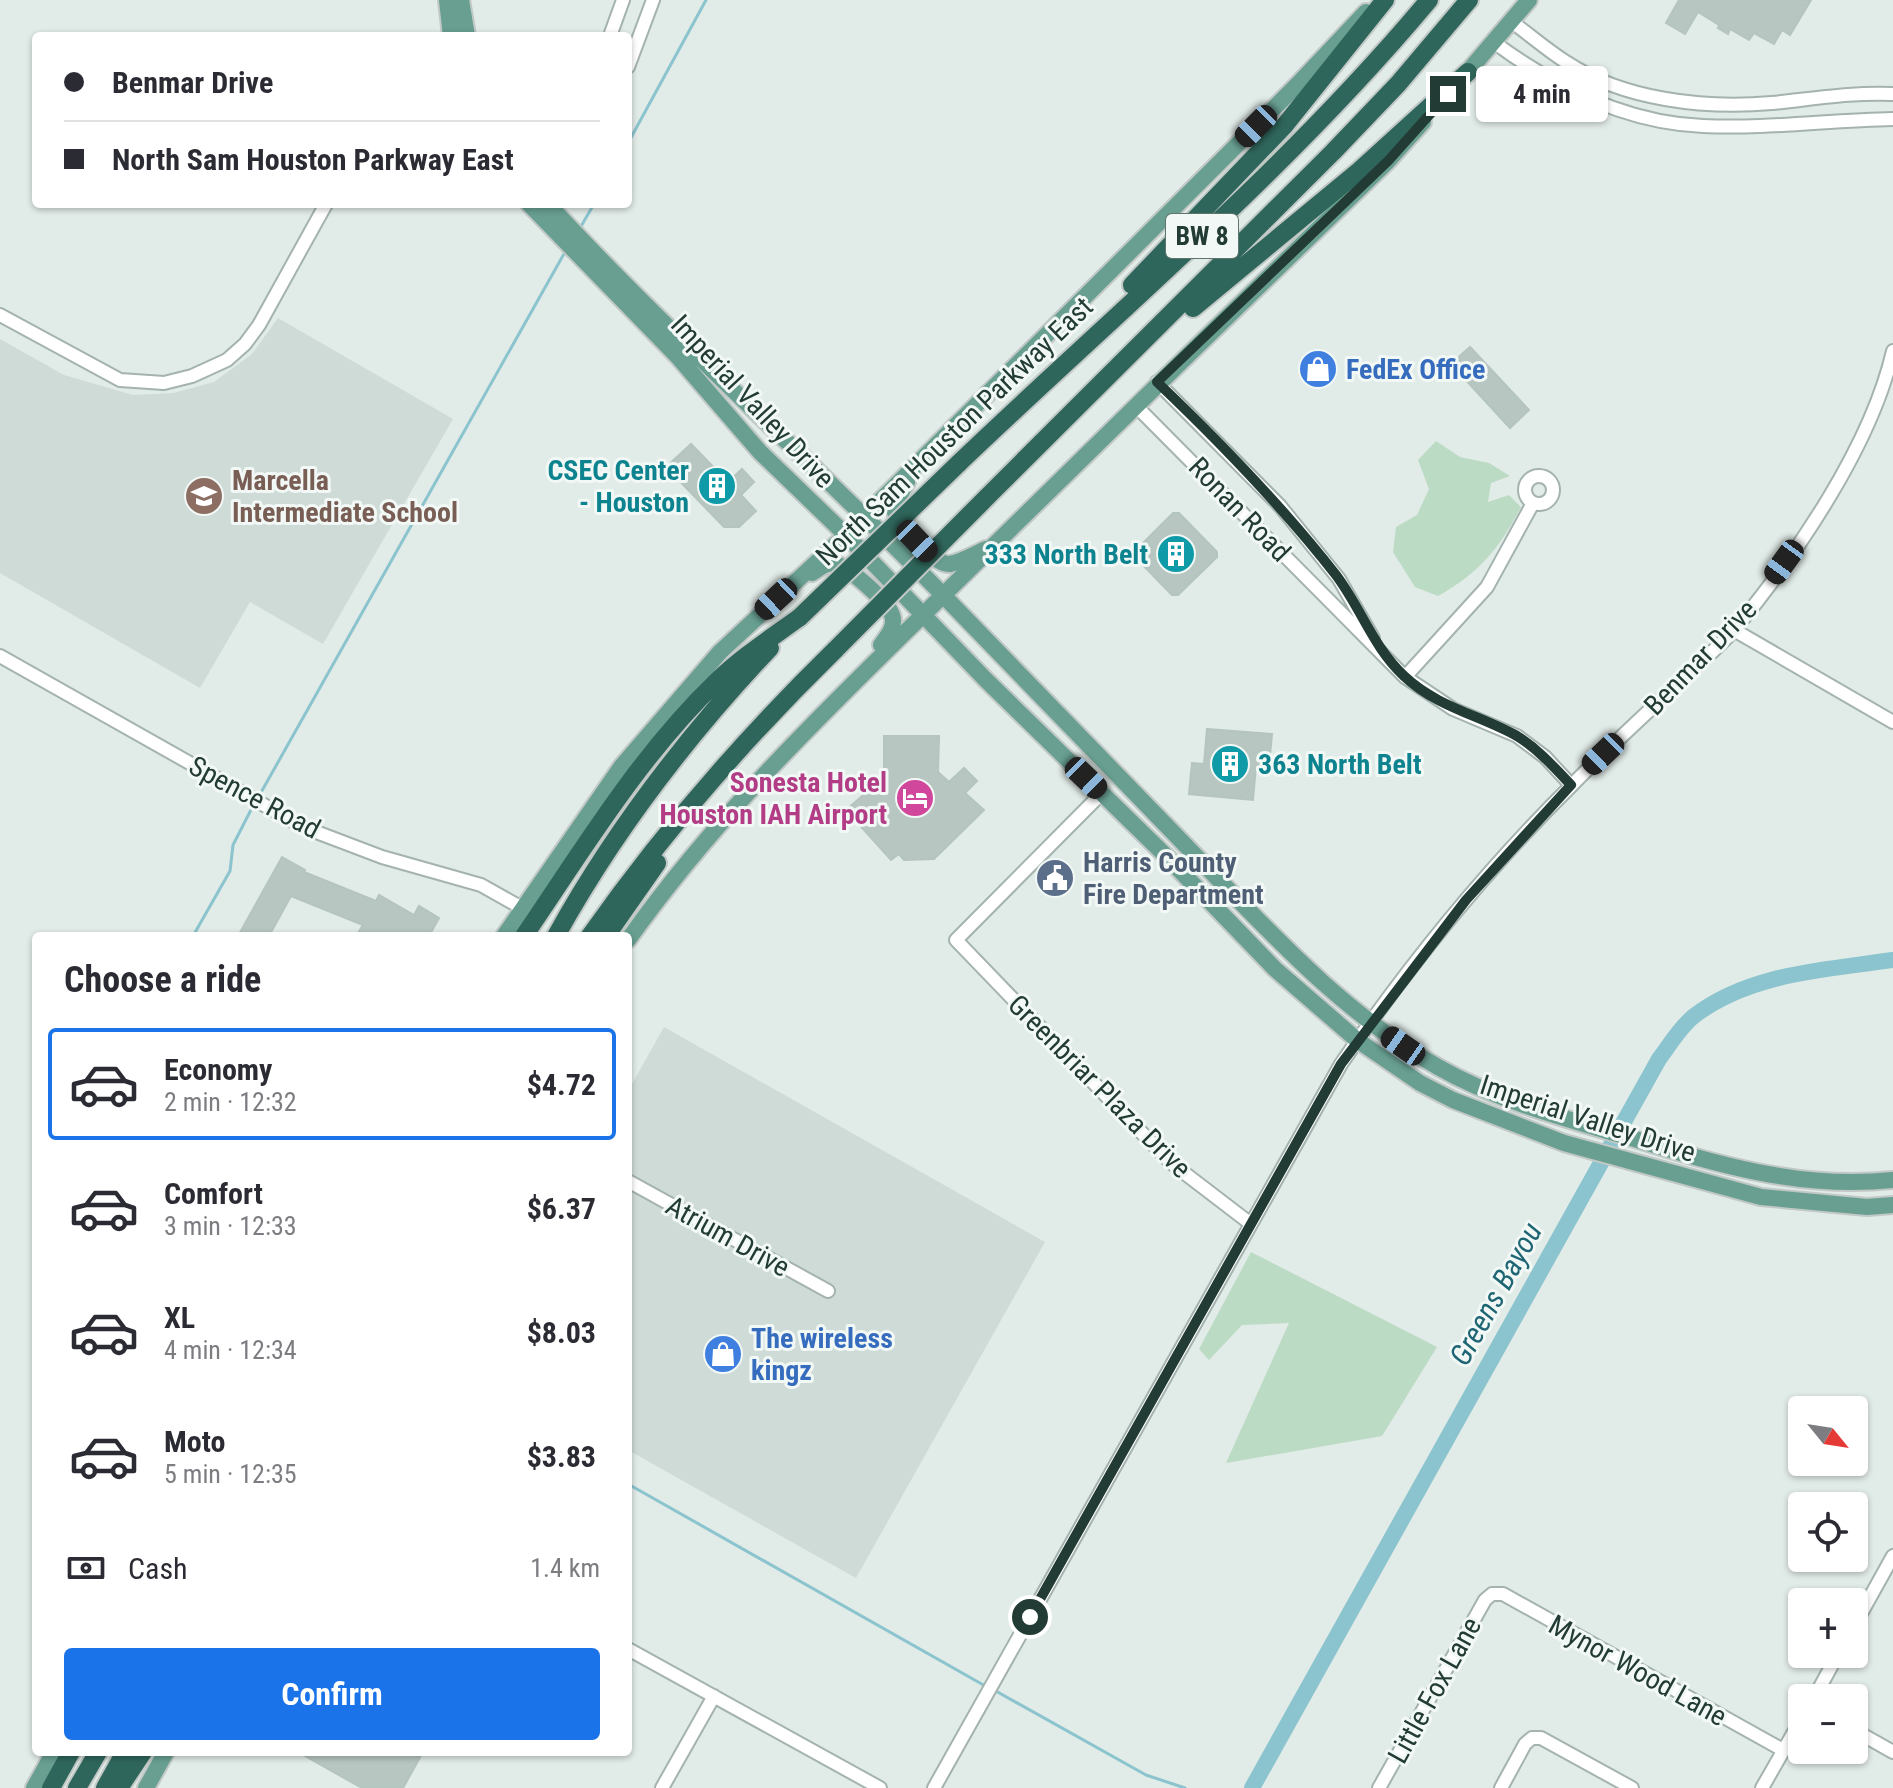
<!DOCTYPE html>
<meta charset="utf-8">
<style>
body{margin:0;font-family:"Roboto Condensed",sans-serif;background:#f7f7f7;color:#2b2b33;height:100vh;display:flex;flex-direction:column;font-size:30px;white-space:nowrap}
*{box-sizing:border-box;margin:0}
p{font-size:26px;color:#7c7c81}
.icon{flex:none;width:44px;height:44px;fill:none;stroke:currentColor;stroke-width:2;stroke-linecap:round;stroke-linejoin:round}
.map{position:relative;flex:1;overflow:hidden}
.panel{position:absolute;left:32px;top:932px;width:600px;height:824px;display:flex;flex-direction:column;background:#fff;border-radius:8px;box-shadow:0 2px 6px #0004}
.panel>*{flex:none}
.hud{position:absolute;left:32px;top:32px;width:600px;height:176px;border-radius:8px;box-shadow:0 2px 6px #0004;display:grid;align-content:center;height:176px;padding:0 32px;background:#fff}
.needle{width:52px;rotate:120deg}
.fabs{position:absolute;left:1788px;top:1396px;display:grid;gap:16px}
.fabs a{display:grid;place-items:center;width:80px;height:80px;border-radius:8px;background:#fff;box-shadow:0 2px 6px #0004;font-size:40px}
.end{position:absolute;width:36px;height:36px;margin:-18px;border:10px solid #223b34;background:#fff;box-shadow:0 0 0 4px #fff}
.from{border-radius:50%}
.bubble{position:absolute;height:56px;border-radius:8px;background:#fff;box-shadow:0 2px 6px #0004;font-size:26px;font-weight:700;line-height:56px;text-align:center}
.car{position:absolute;width:24px;height:48px;margin:-24px -12px;border-radius:10px;box-shadow:0 0 6px 2px #0007;background:linear-gradient(#222 24%,#8ab4d8 0 40%,#222 0 76%,#8ab4d8 0 86%,#222 0)}
.hud b{display:flex;align-items:center;gap:28px;height:76px;font-size:30px}
.hud b+b{border-top:2px solid #e1e1e2}
.hud i{width:20px;height:20px;background:#2b2b33}
ul{padding:0;list-style:none}
li{display:flex;align-items:center;gap:24px;height:112px;margin:0 16px 12px;padding:0 16px;border:4px solid transparent;border-radius:8px}
li div{flex:1}
li b{display:block;font-size:30px}
li em{font-style:normal;font-weight:700}
li.on{border-color:#1a73e8}
li>.icon{width:72px;height:72px;stroke-width:1.5}
h2{padding:0 32px;font-size:36px;line-height:96px}
.pay{display:flex;align-items:center;gap:20px;height:88px;padding:0 32px;font-size:30px}
.pay p{margin-inline-start:auto}
.cta{display:flex;gap:16px;margin-top:auto;padding:16px 32px}
.cta a{flex:1;height:92px;border-radius:8px;background:#1a73e8;color:#fff;font-size:32px;font-weight:700;line-height:92px;text-align:center}
.map>svg:first-child{display:block}
</style>
<div class="map">
<svg width="1893" height="1788" viewBox="0 0 1893 1788">
<rect width="100%" height="100%" fill="#e1ebe7"/>
<path fill="#cfdbd6" d="M278,318L453,419L323,644L250,602L200,688L0,573V339L64,375L133,395L173,393L214,382L252,354Z
M664,1027L1045,1242L856,1578L628,1450V1091Z"/>
<path fill="#bbdbc4" d="M1436,441L1460,457L1489,463L1510,476L1491,483L1488,502L1509,495L1521,507C1499,549 1479,573 1438,596L1415,587L1393,552L1396,527L1417,515L1429,489L1418,460Z
M1251,1252L1437,1347L1382,1436L1226,1463L1289,1323L1242,1325L1209,1360L1199,1349Z"/>
<g fill="none" stroke-linecap="round" stroke-linejoin="round">
<path stroke="#8bc4ce" stroke-width="3" d="M628,143L706,0
M580,228L594,204
M259,796L565,252
M193,936L230,871L233,845L255,802
M628,1484L987,1687
M994,1690L1146,1775L1185,1788"/>
<path stroke="#8bc4ce" stroke-width="16" d="M1252,1788L1659,1059C1669,1046 1680,1027 1694,1016C1750,973 1825,970 1893,960"/>
</g>
<path fill="#b7c6c0" stroke="#b4c4be" stroke-width="2" d="M1679,0H1811L1790,35L1782,30L1774,44L1754,33L1749,40L1730,29L1728,34L1718,28L1719,25L1698,12L1685,34L1666,23Z
M1470,347L1529,410L1510,428L1451,364Z
M691,444L728,482L742,469L754,482L741,495L756,511L739,527H724L666,467Z
M1173,513H1179L1217,552V557L1178,595H1172L1135,557V551Z
M1207,729L1272,734L1269,766L1256,765L1253,800L1189,794L1192,763L1204,764Z
M884,736H939L938,772L949,782L964,768L977,781L965,793L984,810L934,859L904,860L899,854L891,860L846,810L884,777Z
M282,857L305,870L304,872L376,901L379,895L414,915L419,906L439,918L429,936H356L363,925L291,896L269,936H238Z
M298,1752H423L403,1788H362Z"/>
<g fill="none" stroke-linecap="round" stroke-linejoin="round">
<g stroke="#a4b3ae" stroke-width="16">
<path id="minor" d="M1512,22C1530,35 1547,50 1566,62C1623,100 1705,109 1772,103C1813,99 1852,92 1893,94
M610,36L623,0
M1495,43C1556,88 1626,123 1703,126C1766,129 1830,120 1893,119
M628,67L653,0
M0,315L120,380L164,383L192,376L227,360L245,344L259,325L326,204
M1157,382L1280,506L1339,579L1373,638
M1135,405L1405,677L1453,709L1517,736L1545,757L1571,785
M1525 490a14 14 0 1 1 28 0a14 14 0 1 1-28 0Z
M1734,630L1893,722
M0,656L303,827L382,857L481,885L522,908
M1405,677L1487,587L1533,503
M1102,793L956,940L1170,1162L1251,1224
M628,1181L828,1291
M1854,1626L1893,1556
M628,1649L880,1788
M1814,1698L1838,1654
M1854,1730L1893,1752
M662,1788L714,1696
M934,1788L1341,1064C1409,965 1487,869 1573,784C1610,746 1649,711 1687,675C1703,660 1721,645 1735,629C1797,554 1871,446 1893,351
M1379,1788L1485,1600L1492,1594H1503L1783,1750
M1501,1788L1525,1744L1532,1738H1541L1632,1788
M1762,1788L1802,1718"/>
</g>
<g stroke="#c1c8c6" stroke-width="20">
<path id="major" d="M447,0L451,36
M461,0L467,36
M1460,81L1529,0
M529,204L678,357L760,452L846,535L986,680L1164,854L1275,969L1357,1040L1420,1083L1453,1100L1564,1143L1761,1197L1867,1207L1893,1205
M548,204C673,339 812,461 940,592C1024,679 1108,766 1192,852C1269,931 1341,1012 1438,1067C1503,1104 1576,1121 1648,1143C1728,1168 1808,1189 1893,1180
M907,482L893,507C897,522 934,566 950,564C962,562 975,554 986,549
M812,573C820,568 826,562 835,564C849,567 888,602 892,615C896,626 888,636 881,645
M504,936L621,767L720,652L846,535L1298,84L1366,12
M628,940C730,796 860,678 985,554C1119,423 1253,291 1388,161L1423,122
M34,1788L54,1752
M146,1788L166,1752"/>
</g>
<g stroke="#c1c8c6" stroke-width="22">
<path id="highway" d="M1132,285L1285,125L1385,0
M1193,308L1359,171L1468,72
M958,464C1117,312 1288,169 1429,0
M987,497L1333,152L1398,84L1469,0
M524,936C584,848 640,755 717,681C742,657 771,638 800,617
M556,936C614,831 687,736 770,648
M590,936C663,832 745,738 836,649
M606,936L657,863
M51,1788L71,1752
M77,1788L98,1752
M105,1788L125,1752
M119,1788L143,1752"/>
</g>
<use href="#minor" stroke="#fff" stroke-width="12"/>
<use href="#major" stroke="#689f91" stroke-width="16"/>
<use href="#highway" stroke="#2f665b" stroke-width="18"/>
<g stroke="#c1c8c6" stroke-width="22" stroke-linecap="butt">
<path id="highway-bridge" d="M800,617L958,464
M836,649L987,497"/>
</g>
<use href="#highway-bridge" stroke="#2f665b" stroke-width="18"/>
</g>
<g fill="none" stroke-linecap="round" stroke-linejoin="round">
<path stroke="#223b34" stroke-width="10" d="M1030,1617L1341,1064L1466,900L1571,785C1554,767 1538,749 1517,736C1479,715 1437,707 1404,676C1373,647 1361,608 1336,575C1282,506 1221,443 1157,382L1388,161L1448,94"/>
</g>
<defs>
<g id="shop-disc" transform="scale(2)"><circle r="9.5" fill="#3f7fe0" stroke="#f2f8f5"/><path d="M-5-2.5h2.3a2.7 3.5 0 0 1 5.4 0H5L5.5 6h-11ZM-1.5-2.5h3a1.5 2.3 0 0 0-3 0Z" fill="#fff"/></g>
<g id="building-disc" transform="scale(2)"><circle r="9.5" fill="#0f9aa8" stroke="#f2f8f5"/><path d="M-4-6H4V6H1V3H-1V6H-4ZM-2.5-4.3h1.7v1.8h-1.7ZM.8-4.3h1.7v1.8H.8ZM-2.5-1h1.7V.8h-1.7ZM.8-1h1.7V.8H.8Z" fill="#fff"/></g>
<g id="school-disc" transform="scale(2)"><circle r="9.5" fill="#8d6e63" stroke="#f2f8f5"/><path d="M0-5L7-2L0 1L-7-2ZM-4 1L0 2.5L4 1V4Q0 6-4 4Z" fill="#fff"/></g>
<g id="hotel-disc" transform="scale(2)"><circle r="9.5" fill="#d1479c" stroke="#f2f8f5"/><path d="M-6-4.5h1.5V1H6V5H4.5V3h-9V5H-6ZM-4 0a1.8 1.8 0 1 1 3.6 0ZM.5 0V-2.5h3Q6-2.5 6 0Z" fill="#fff"/></g>
<g id="civic-disc" transform="scale(2)"><circle r="9.5" fill="#5c6f8a" stroke="#f2f8f5"/><path d="M-.6-6.5H3V-4.5H.6V-3L4-1V1h2V6H-6V1h2V-1L-.6-3ZM-1.2 2.5V6h2.4V2.5Z" fill="#fff"/></g>
</defs>
<g fill-rule="evenodd">
<use href="#shop-disc" x="1318" y="369"/>
<use href="#building-disc" x="717" y="486"/>
<use href="#school-disc" x="204" y="496"/>
<use href="#building-disc" x="1176" y="554"/>
<use href="#building-disc" x="1230" y="764"/>
<use href="#hotel-disc" x="915" y="798"/>
<use href="#civic-disc" x="1055" y="878"/>
<use href="#shop-disc" x="723" y="1354"/>
</g>
<g text-anchor="middle" stroke-width="6" stroke-linejoin="round" paint-order="stroke">
<rect fill="#f2f8f5" stroke="#60746e" stroke-width="2" x="1166" y="214" width="72" height="44" rx="6"/>
<g font-size="26" font-weight="bold" fill="#223b34">
<text x="1202" y="245">BW 8</text>
</g>
<g font-size="28" font-weight="bold" fill="#366cbe" stroke="#f2f8f5" text-anchor="start">
<text x="1346" y="379">FedEx Office</text>
<text x="751" y="1348">The wireless<tspan x="751" dy="32">kingz</tspan></text>
</g>
<g font-size="28" fill="#223b34" stroke="#f2f8f5">
<text transform="translate(753 401) rotate(47)" y="10">Imperial Valley Drive</text>
<text transform="translate(954 431) rotate(-44)" y="10">North Sam Houston Parkway East</text>
<text transform="translate(1240 509) rotate(46)" y="10">Ronan Road</text>
<text transform="translate(1700 657) rotate(-46)" y="10">Benmar Drive</text>
<text transform="translate(255 797) rotate(28)" y="10">Spence Road</text>
<text transform="translate(1100 1086) rotate(45)" y="10">Greenbriar Plaza Drive</text>
<text transform="translate(1588 1118) rotate(18)" y="10">Imperial Valley Drive</text>
<text transform="translate(728 1236) rotate(29)" y="10">Atrium Drive</text>
<text transform="translate(1638 1670) rotate(29)" y="10">Mynor Wood Lane</text>
<text transform="translate(1434 1690) rotate(-61)" y="10">Little Fox Lane</text>
</g>
<g font-size="28" font-weight="bold" fill="#0d838f" stroke="#f2f8f5" text-anchor="end">
<text x="689" y="480">CSEC Center<tspan x="689" dy="32">- Houston</tspan></text>
<text x="1148" y="564">333 North Belt</text>
<text x="1258" y="774" text-anchor="start">363 North Belt</text>
</g>
<g font-size="28" font-weight="bold" fill="#785e54" stroke="#f2f8f5" text-anchor="start">
<text x="232" y="490">Marcella<tspan x="232" dy="32">Intermediate School</tspan></text>
</g>
<g font-size="28" font-weight="bold" fill="#b23c85" stroke="#f2f8f5" text-anchor="end">
<text x="887" y="792">Sonesta Hotel<tspan x="887" dy="32">Houston IAH Airport</tspan></text>
</g>
<g font-size="28" font-weight="bold" fill="#4e5e75" stroke="#f2f8f5" text-anchor="start">
<text x="1083" y="872">Harris County<tspan x="1083" dy="32">Fire Department</tspan></text>
</g>
<g font-size="30" font-style="italic" fill="#1f6674" stroke="#f2f8f5">
<text transform="translate(1496 1294) rotate(-61)" y="10">Greens Bayou</text>
</g>
</g>
</svg>
<div class="fabs">
<a><svg class="needle" viewBox="-14 -14 28 28"><path d="M0-13l5 13h-10z" fill="#e53935"/><path d="M0 13l5-13h-10z" fill="#7c7c81"/></svg></a>
<a><svg class="icon" aria-label="locate" viewBox="0 0 24 24"><circle cx="12" cy="12" r="6"/><path d="M12 2v4M12 18v4M2 12h4M18 12h4"/></svg></a>
<a>+</a>
<a>−</a>
</div>
<i class="end from" style="left:1030px;top:1617px"></i>
<i class="end" style="left:1448px;top:94px"></i>
<div class="bubble" style="left:1476px;top:66px;width:132px">4 min</div>
<i class="car" style="left:1256px;top:126px;rotate:225deg"></i>
<i class="car" style="left:917px;top:541px;rotate:136deg"></i>
<i class="car" style="left:1784px;top:562px;rotate:216deg"></i>
<i class="car" style="left:776px;top:599px;rotate:227deg"></i>
<i class="car" style="left:1603px;top:754px;rotate:226deg"></i>
<i class="car" style="left:1086px;top:778px;rotate:134deg"></i>
<i class="car" style="left:1403px;top:1046px;rotate:305deg"></i>
<div class="hud">
<b><i class="from"></i>Benmar Drive</b>
<b><i></i>North Sam Houston Parkway East</b>
</div>
<section class="panel">
<h2>Choose a ride</h2>
<ul>
<li class="on"><svg class="icon" aria-label="car" viewBox="0 0 24 24"><path d="M5 17H2v-5l4-1 3-4h7l3 4 3 1v5h-3M9 17h6M6 11h13"/><circle cx="7" cy="17" r="2"/><circle cx="17" cy="17" r="2"/></svg><div><b>Economy</b><p>2 min · 12:32</p></div><em>$4.72</em></li>
<li><svg class="icon" aria-label="car" viewBox="0 0 24 24"><path d="M5 17H2v-5l4-1 3-4h7l3 4 3 1v5h-3M9 17h6M6 11h13"/><circle cx="7" cy="17" r="2"/><circle cx="17" cy="17" r="2"/></svg><div><b>Comfort</b><p>3 min · 12:33</p></div><em>$6.37</em></li>
<li><svg class="icon" aria-label="car" viewBox="0 0 24 24"><path d="M5 17H2v-5l4-1 3-4h7l3 4 3 1v5h-3M9 17h6M6 11h13"/><circle cx="7" cy="17" r="2"/><circle cx="17" cy="17" r="2"/></svg><div><b>XL</b><p>4 min · 12:34</p></div><em>$8.03</em></li>
<li><svg class="icon" aria-label="car" viewBox="0 0 24 24"><path d="M5 17H2v-5l4-1 3-4h7l3 4 3 1v5h-3M9 17h6M6 11h13"/><circle cx="7" cy="17" r="2"/><circle cx="17" cy="17" r="2"/></svg><div><b>Moto</b><p>5 min · 12:35</p></div><em>$3.83</em></li>
</ul>
<div class="pay"><svg class="icon" aria-label="cash" viewBox="0 0 24 24"><path d="M3 7h18v10H3z"/><circle cx="12" cy="12" r="2"/></svg>Cash<p>1.4 km</p></div>
<div class="cta"><a>Confirm</a></div>
</section>
</div>
